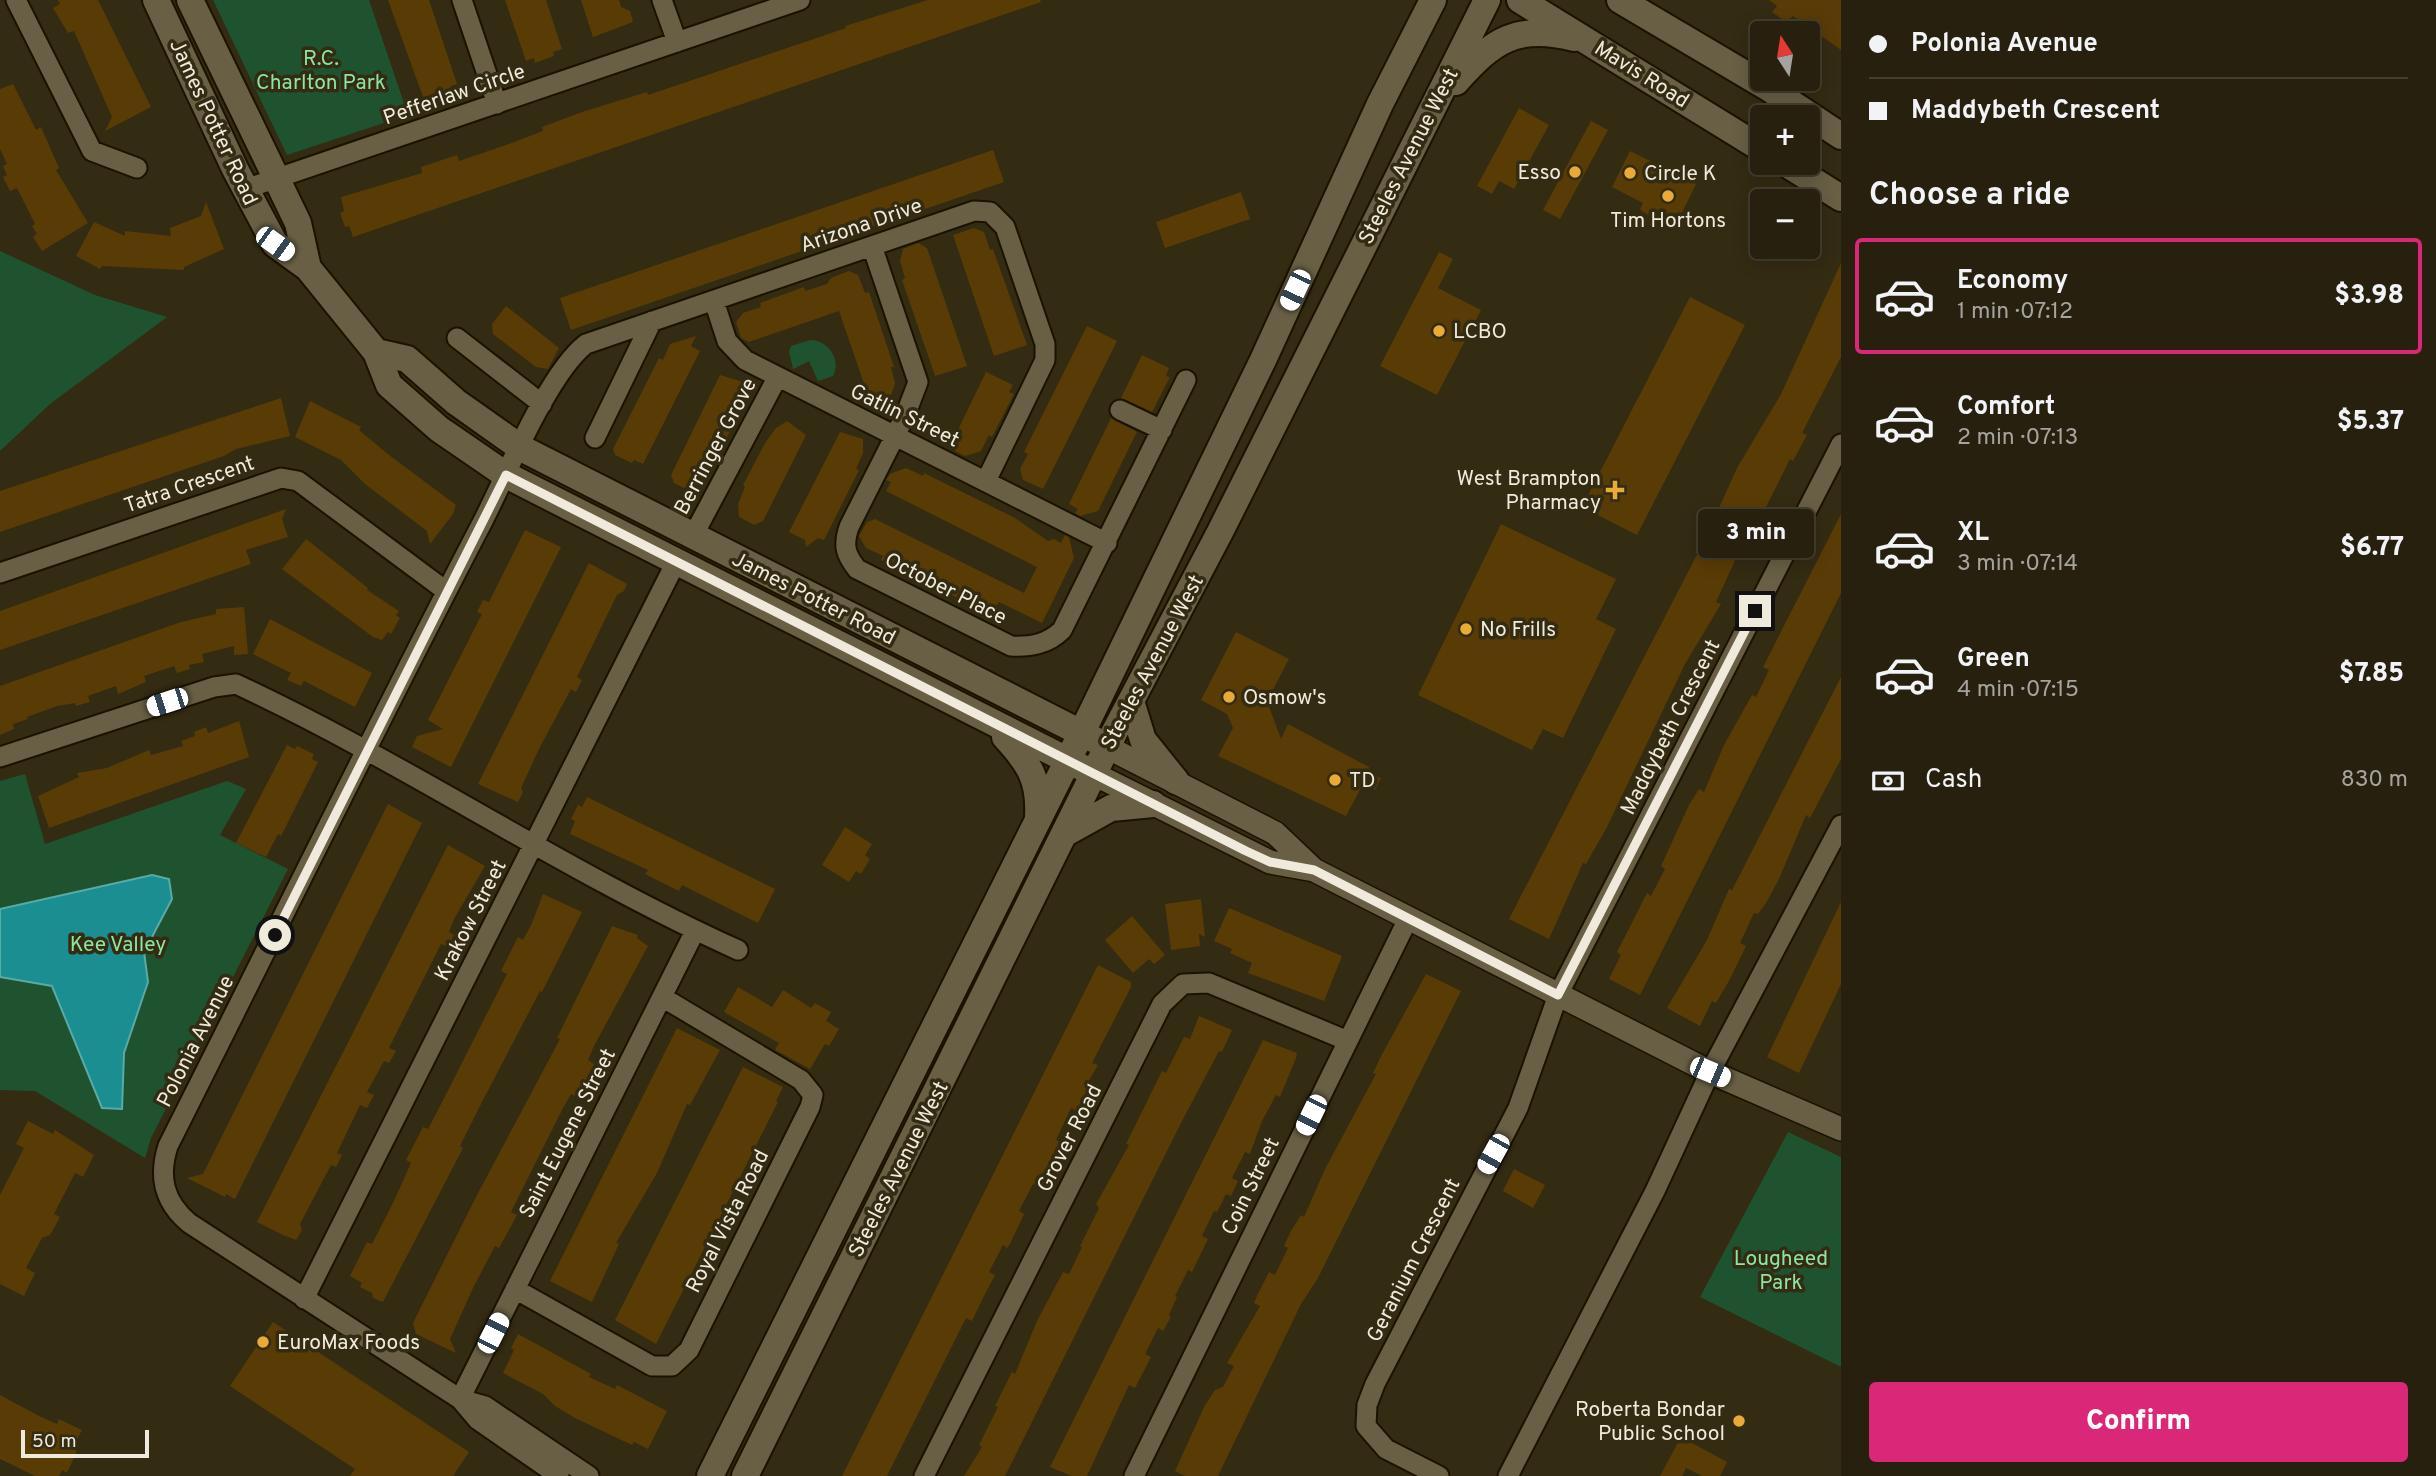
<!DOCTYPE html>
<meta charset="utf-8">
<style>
body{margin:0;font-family:Overpass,sans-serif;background:#332d1c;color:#f1f3f6;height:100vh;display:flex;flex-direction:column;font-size:26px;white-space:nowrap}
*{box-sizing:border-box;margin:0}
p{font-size:23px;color:#a4a39e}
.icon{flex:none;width:38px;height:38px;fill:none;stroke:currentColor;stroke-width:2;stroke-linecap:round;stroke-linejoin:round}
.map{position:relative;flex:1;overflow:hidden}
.drawer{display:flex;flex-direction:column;background:#27200e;width:595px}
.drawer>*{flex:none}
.top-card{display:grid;align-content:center;height:154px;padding:0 28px;background:#27200e}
.needle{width:46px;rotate:348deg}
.tools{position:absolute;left:1750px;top:21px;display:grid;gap:14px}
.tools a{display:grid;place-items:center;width:70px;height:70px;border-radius:7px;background:#27200e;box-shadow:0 4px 18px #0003,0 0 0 2px #433e2e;font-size:35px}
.scale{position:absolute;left:21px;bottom:18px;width:128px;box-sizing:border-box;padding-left:7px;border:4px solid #efeadb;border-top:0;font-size:19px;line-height:24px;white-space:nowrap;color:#efeadb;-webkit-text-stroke:5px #342b13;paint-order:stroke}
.end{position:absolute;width:32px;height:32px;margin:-16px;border:9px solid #efeadb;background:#111;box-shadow:0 0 0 4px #111}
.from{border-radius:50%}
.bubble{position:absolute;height:49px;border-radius:7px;background:#27200e;box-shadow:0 4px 18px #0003,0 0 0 2px #433e2e;font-size:23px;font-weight:800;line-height:49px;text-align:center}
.car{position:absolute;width:21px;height:42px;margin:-21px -10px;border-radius:9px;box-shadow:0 0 5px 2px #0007;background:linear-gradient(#fff 24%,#345 0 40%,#fff 0 76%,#345 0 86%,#fff 0)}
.top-card b{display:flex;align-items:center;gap:24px;height:66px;font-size:26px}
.top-card b+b{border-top:2px solid #433e2e}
.top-card i{width:18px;height:18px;background:#f1f3f6}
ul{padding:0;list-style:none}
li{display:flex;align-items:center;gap:21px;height:116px;margin:0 14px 10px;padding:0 14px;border:4px solid transparent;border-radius:7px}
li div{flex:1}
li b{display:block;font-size:26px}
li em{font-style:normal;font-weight:800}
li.on{border-color:#db2777}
li>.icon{width:63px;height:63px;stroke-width:1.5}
h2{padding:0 28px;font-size:32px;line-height:84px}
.pay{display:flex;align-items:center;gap:18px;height:77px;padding:0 28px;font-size:26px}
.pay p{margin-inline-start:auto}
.action{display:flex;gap:14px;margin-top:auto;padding:14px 28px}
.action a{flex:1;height:80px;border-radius:7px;background:#db2777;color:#fff;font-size:28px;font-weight:800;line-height:80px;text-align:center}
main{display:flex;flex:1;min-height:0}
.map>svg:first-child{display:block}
</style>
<main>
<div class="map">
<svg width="1841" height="1476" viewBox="0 0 1841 1476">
<rect width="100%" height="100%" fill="#342b13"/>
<path fill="#1f5330" d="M213,0H369L408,115L287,155Z
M0,251L95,295L167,317L50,404L0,451Z
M810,340C827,340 842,358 833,376L818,381L809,361L793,369L789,351L791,346Z
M25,774L45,844L227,781L246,789L220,835L288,869L151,1138L145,1158L35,1091L0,1090V781Z
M1788,1132L1841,1157V1367L1700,1297Z"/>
<path fill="#1a8e90" stroke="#5aaaa6" stroke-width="2" d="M152,875L169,879L172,899L144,952L148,982L124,1053L122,1109L102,1108L52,986L0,977V909Z"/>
<path fill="#593b06" d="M58,0H98L151,107L105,131L112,117L74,31L68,33L53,8L60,4Z
M388,0H429L457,84L451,86L449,91L423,97Z
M505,0H546L562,49L553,52L554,56L535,63L534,58L526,61Z
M581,0H619L621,7L630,11L633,22L593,37Z
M928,0H1040L1041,2L353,237L349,226L345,227L340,213L344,211L341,197L422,173L421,167L457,155L459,161L503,146L543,131L542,127L582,112L647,92L648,95L846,28L845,26Z
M1769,0H1841V50L1793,16L1786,22L1772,12L1777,6Z
M13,84L36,130L41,127L59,168L56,170L88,223L42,251L33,237L37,234L32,226L35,224L17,188L10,191L3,177L7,175L3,166L7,164L0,149V89Z
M1519,108L1549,125L1514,189L1499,181L1492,194L1477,186Z
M1591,121L1608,130L1560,219L1543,210Z
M993,150L1004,182L571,330L560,298Z
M1630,151L1696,184L1675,227L1643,212L1640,209L1643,203L1612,187Z
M1241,192L1250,219L1165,248L1156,222Z
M206,202L224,249L184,267V270L102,266L100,269L76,256L94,222L125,236V231L171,236L170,228L201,216Z
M974,228L984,232L990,250L993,249L1027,345L994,356L953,235Z
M918,243L927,248L967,366L935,376L902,280L905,278L900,261L903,249Z
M1439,252L1453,259L1438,288L1481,310L1437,395L1380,366Z
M1841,263V357L1802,433L1807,435L1793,461L1790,459L1759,521L1754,519L1716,602L1721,604L1685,664L1607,827L1586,864L1583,863L1549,939L1509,919L1704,541L1737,468L1781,394Z
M849,271L858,275L865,293L869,292L894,367H891L895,383L890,398L881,402L879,398L870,401L839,311L749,342L741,338L736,322L743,313L761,307L760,303L804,287L805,291L827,284L831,278Z
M1690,297L1745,325L1637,535L1582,507Z
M506,306L559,348L548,369L536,367L493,334L492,324Z
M1087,326L1117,341L1043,489L1023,480L1020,469L1028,454L1024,452Z
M696,336L691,346L700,351L643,464L634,460L632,463L615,455L613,449L659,358L663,360L670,344Z
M1142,355L1169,368L1166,376L1170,377L1152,412L1121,398Z
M986,372L1013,385L1009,392L1014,394L992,437L989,435L981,451L965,456L955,451L952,442Z
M720,375L743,382L740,395L743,397L736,412L739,413L718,456L715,454L700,482L696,480L693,486L684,488L674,483L671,475Z
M281,398L290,436L236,449L224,456L0,532V491Z
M310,401L361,427L359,430L389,455L456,505L453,514L430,544L427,531L365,484L341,460L295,437Z
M1111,418L1137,432L1098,511L1080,516L1075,513L1078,509L1069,504Z
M787,421L806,435L763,521L754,525L739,517L738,504L745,487L743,485L765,443L776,428Z
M840,432L863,439V453L856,469L859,470L824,540L818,538L806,547L805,540L789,532Z
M906,468L923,476L924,473L1015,518L1048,541L1054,539L1061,543L1065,535L1069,537L1074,558L1042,623L999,602L990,614L881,560L883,556L866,548L859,536L867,522L875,519L1024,593L1037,567L886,491L891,482L886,480L890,474Z
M286,509L282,519L288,537L246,550L251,564L0,650V611Z
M1841,514V593L1640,995L1609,979L1621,955L1617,952L1647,893L1651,896L1665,869L1661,866L1689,805L1699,789L1704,792L1724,745L1752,695L1756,697L1769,670L1763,667Z
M1501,524L1616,579L1596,619L1616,629L1563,738L1543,729L1532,750L1418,695Z
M525,530L561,547L451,767L412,747L417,736L443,729L428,720L482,614L477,612L483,600L489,602Z
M306,539L368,588L367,590L399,611L396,615L400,618L391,634L388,632L382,640L373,637L282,569Z
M589,563L627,584L624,591L617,595L577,677L582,680L576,692L571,689L539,749L521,788L523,792L518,802L478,784Z
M244,607L248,654L234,655V646L202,654L204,662L189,665L190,669L177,673L174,666L144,676L146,682L118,694L116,686L88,696L90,702L76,706L75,703L57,706L27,717L28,719L13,724L14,729L0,735V686L181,622L216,614V609Z
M270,619L372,673L355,707L304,681L301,686L287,680L291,673L253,654Z
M1236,632L1289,659L1267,701L1281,739L1288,724L1369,767V772L1381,778L1375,790L1363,784L1346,816L1218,756L1233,728L1227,714L1201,700Z
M1841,677V759L1810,818L1806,815L1779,879L1766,903L1758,914L1754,913L1740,943L1746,946L1730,979L1716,1003L1712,1001L1700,1026L1667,1008L1707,940L1729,889L1732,890Z
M239,721L249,757L49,828L38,796L79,777L77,773L107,768L149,750L151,755L183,746L181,741L195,736L194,732L206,727L208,733Z
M287,745L295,749L297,746L314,754L312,759L318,762L281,836L278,834L266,857L236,843Z
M587,797L775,889L758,923L682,885L679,891L645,874L648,870L570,834L575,821L571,819L578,805L582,807Z
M388,804L422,823L235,1199L226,1194L225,1197L187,1178L203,1174Z
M845,827L872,844L865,855L870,859L861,874L856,871L849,882L822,865Z
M448,845L485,866L454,919L449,932L454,935L448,947L441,944L389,1048L396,1051L389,1063L384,1061L367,1092L374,1095L367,1108L360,1105L337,1153L342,1155L336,1167L331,1165L300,1224L302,1230L296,1240L283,1235L257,1222Z
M543,894L582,912L542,992L540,991L482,1102L460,1146L463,1148L383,1302L373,1298L372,1293L360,1287L362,1283L350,1276L367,1242L372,1244L393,1203L411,1163L406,1160L423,1127L428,1129L436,1114L507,974L501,971L518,937L523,940L532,923Z
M1201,899L1205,937L1199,934L1200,946L1171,950L1165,904Z
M1841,902V984L1799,1073L1767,1057Z
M1229,908L1342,956L1324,1001L1248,973L1252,963L1230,953L1232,949L1214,941Z
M1132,916L1165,955L1154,964L1149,959L1133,973L1105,940Z
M612,926L638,935L637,938L648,946L594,1046L588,1060L594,1064L577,1097L571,1094L563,1108L511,1212L517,1215L499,1248L495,1246L473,1288L450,1339L456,1353L416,1334L413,1323L477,1195L560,1039L557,1038Z
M1098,965L1131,982V987L1092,1063L1098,1065L1087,1084L1090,1085L1076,1111L1071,1108L1056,1140L1060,1142L1051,1161L1038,1186L1033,1184L1019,1211L1024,1214L1010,1244L1007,1248L1003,1245L989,1272L995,1275L985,1294L972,1321L966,1318L887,1476H842Z
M1426,974L1461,991L1318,1278L1301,1304L1218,1476H1185L1175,1471L1205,1405L1215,1390L1223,1387L1234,1366L1227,1363L1260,1306L1254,1303L1257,1296L1269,1272L1275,1275L1288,1248L1284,1246L1291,1231L1301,1215L1304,1217L1325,1169L1376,1074L1373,1073L1380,1058Z
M738,987L772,1007L783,990L811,1008L815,1003L831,1012L826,1021L839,1029L829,1046L825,1044L810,1069L775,1050L779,1043L724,1012Z
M1199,1016L1232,1030L1222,1052L1219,1051L1181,1123L1005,1476H964L982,1447L979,1445L998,1407L995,1406L1012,1372L1015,1374L1037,1321L1063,1272L1069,1274L1082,1247L1080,1246L1099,1208L1096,1204L1129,1145L1126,1144L1162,1071L1166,1073L1184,1037L1190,1039Z
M677,1028L720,1050L690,1105L687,1104L657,1173L616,1243L619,1244L592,1302L550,1281Z
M1263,1040L1297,1053L1296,1058L1280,1097L1276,1095L1262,1121L1250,1154L1245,1152L1232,1178L1238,1181L1231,1196L1226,1194L1217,1212L1214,1211L1202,1236L1208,1239L1192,1272L1188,1270L1175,1296L1177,1297L1169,1315L1171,1317L1163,1331L1158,1328L1145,1354L1151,1357L1135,1388L1129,1385L1087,1476H1072L1050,1467Z
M743,1067L783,1087L776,1101L778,1102L656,1344L615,1320Z
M28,1121L53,1134L55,1130L94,1155L83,1177L75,1173L54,1214L60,1217L50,1235L42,1238L26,1268L35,1273L24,1296L0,1284V1195L24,1148L16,1144Z
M1514,1169L1545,1185L1533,1208L1503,1191Z
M273,1322L469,1452L453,1476H350L355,1469L230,1386Z
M518,1334L591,1374L589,1377L615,1389L617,1385L667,1411L648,1449L634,1442L632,1445L575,1418L555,1406L543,1394L503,1373L514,1350L511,1348Z
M0,1395L39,1416L57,1424L59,1419L82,1430L72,1449L77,1451L67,1473L62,1470L59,1476H35L0,1459Z
M1681,1437L1727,1462L1720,1476H1702L1686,1468L1682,1476H1660Z"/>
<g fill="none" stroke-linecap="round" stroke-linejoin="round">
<g stroke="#1b1300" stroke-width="23">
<path id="minor" d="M16,0L92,151L137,168
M462,0L497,104
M662,0L677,42
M245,189L800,0
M872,246L918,382L905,416L849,527C843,545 845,554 857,569L1011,646C1031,647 1048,644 1062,630L1186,380
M714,301L727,341L745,360L1107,543
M457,338L542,404
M1120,410L1162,430
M595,438L652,321
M693,536L777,378
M0,573L281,478L298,481L446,591
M0,757L214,687L236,684C408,764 565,872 738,950
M515,1289L652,1366H672L689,1350L810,1107L813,1095L801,1080L662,997
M304,1299L676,562
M460,1399L695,931
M461,1400L478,1420L559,1476
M589,1476L485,1406L460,1399L189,1223C164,1202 158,1177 168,1146C273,938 375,728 483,521C506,476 549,372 586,344L974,211L990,212L1005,227L1045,344V360L986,481
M924,1476L1162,1004L1183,984L1209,983L1348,1041
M1134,1476L1409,917
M1439,1476L1386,1449L1366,1426L1367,1405L1375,1384L1518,1108L1558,995L1841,444
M1508,1476L1655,1191L1710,1072L1841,825"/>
</g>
<g stroke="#1b1300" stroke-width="26">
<path id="tertiary" d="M1107,747L1275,833L1314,870
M1094,774L1270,862L1314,870L1710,1072L1841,1129"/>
</g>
<g stroke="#1b1300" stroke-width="30">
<path id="secondary" d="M156,0L235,169L275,244L308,268L376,352L389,385L439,429L506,475L1083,768
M190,0L298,223L308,268
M1520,0L1762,149
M1620,0L1767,87L1841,136
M1456,82C1492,41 1517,23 1574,38
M1785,163L1841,198
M376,352L407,359L456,402L521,448L1095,740
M1131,701L1143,740L1176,781
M1005,737C1029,763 1040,780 1038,816
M1066,833L1111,808L1153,804
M710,1476L1088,720L1263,360L1380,104L1433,0
M745,1476L1114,733L1220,532L1487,0"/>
</g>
<use href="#minor" stroke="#685f45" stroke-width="19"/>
<use href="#tertiary" stroke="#685f45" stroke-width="23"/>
<use href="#secondary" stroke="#685f45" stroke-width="26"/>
</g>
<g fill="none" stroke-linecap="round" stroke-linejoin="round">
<path stroke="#efeadb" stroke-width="9" d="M275,935L506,475L1246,851L1270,862L1314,870L1558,995L1755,611"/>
</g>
<g fill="#e8ab37" stroke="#342b13" stroke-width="2.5">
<circle cx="1575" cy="172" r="7"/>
<circle cx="1630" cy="173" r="7"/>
<circle cx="1668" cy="196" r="7"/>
<circle cx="1439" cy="331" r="7"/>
<path d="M1611.5 479.5h7v7h7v7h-7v7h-7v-7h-7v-7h7z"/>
<circle cx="1466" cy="629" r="7"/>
<circle cx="1229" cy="697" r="7"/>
<circle cx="1335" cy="780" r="7"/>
<circle cx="263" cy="1342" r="7"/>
<circle cx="1739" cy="1421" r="7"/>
</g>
<g text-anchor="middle" stroke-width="7" stroke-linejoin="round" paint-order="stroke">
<g font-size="21" fill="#8de5a4" stroke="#342b13">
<text x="321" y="65">R.C.<tspan x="321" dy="24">Charlton Park</tspan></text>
<text x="118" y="951">Kee Valley</text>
<text x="1781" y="1265">Lougheed<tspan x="1781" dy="24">Park</tspan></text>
</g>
<g font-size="21" fill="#efeadb" stroke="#342b13">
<text transform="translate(1642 74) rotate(32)" y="7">Mavis Road</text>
<text transform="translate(454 94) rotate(-19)" y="7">Pefferlaw Circle</text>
<text transform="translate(214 122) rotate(65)" y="7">James Potter Road</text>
<text transform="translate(1408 156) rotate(-63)" y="7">Steeles Avenue West</text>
<text transform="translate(861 225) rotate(-19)" y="7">Arizona Drive</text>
<text transform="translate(905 415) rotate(26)" y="7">Gatlin Street</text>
<text transform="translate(715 446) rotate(-62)" y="7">Berringer Grove</text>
<text transform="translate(189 484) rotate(-19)" y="7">Tatra Crescent</text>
<text transform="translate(946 588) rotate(27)" y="7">October Place</text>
<text transform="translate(814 598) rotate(27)" y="7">James Potter Road</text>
<text transform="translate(1152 662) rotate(-62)" y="7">Steeles Avenue West</text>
<text transform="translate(1670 727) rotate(-63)" y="7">Maddybeth Crescent</text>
<text transform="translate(470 920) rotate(-63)" y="7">Krakow Street</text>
<text transform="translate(195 1041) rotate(-63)" y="7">Polonia Avenue</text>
<text transform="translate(567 1133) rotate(-63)" y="7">Saint Eugene Street</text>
<text transform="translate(1069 1138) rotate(-63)" y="7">Grover Road</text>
<text transform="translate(898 1169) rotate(-63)" y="7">Steeles Avenue West</text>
<text transform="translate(1250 1186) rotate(-64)" y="7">Coin Street</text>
<text transform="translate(727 1221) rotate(-63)" y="7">Royal Vista Road</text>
<text transform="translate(1413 1260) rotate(-63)" y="7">Geranium Crescent</text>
</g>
<g font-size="21" fill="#efeadb" stroke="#342b13" text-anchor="start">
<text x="1561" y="179" text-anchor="end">Esso</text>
<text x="1644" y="180">Circle K</text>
<text x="1668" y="227" text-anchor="middle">Tim Hortons</text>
<text x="1453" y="338">LCBO</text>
<text x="1601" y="485" text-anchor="end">West Brampton<tspan x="1601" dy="24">Pharmacy</tspan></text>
<text x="1480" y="636">No Frills</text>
<text x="1243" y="704">Osmow's</text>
<text x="1349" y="787">TD</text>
<text x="277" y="1349">EuroMax Foods</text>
<text x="1725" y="1416" text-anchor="end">Roberta Bondar<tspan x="1725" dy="24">Public School</tspan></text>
</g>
</g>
</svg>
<div class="tools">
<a><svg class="needle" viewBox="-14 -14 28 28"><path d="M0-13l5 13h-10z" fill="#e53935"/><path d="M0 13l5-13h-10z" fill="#a4a39e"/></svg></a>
<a>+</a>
<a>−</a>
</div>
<div class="scale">50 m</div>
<i class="end from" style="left:275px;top:935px"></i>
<i class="end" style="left:1755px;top:611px"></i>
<div class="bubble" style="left:1698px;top:509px;width:116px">3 min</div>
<i class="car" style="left:275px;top:244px;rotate:126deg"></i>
<i class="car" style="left:1295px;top:290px;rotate:205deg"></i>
<i class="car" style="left:167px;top:702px;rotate:252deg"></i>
<i class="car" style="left:1710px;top:1072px;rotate:113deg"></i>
<i class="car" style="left:1311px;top:1115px;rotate:206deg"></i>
<i class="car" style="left:1493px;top:1154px;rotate:209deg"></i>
<i class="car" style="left:493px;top:1333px;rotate:27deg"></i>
</div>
<section class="drawer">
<div class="top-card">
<b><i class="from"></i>Polonia Avenue</b>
<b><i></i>Maddybeth Crescent</b>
</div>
<h2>Choose a ride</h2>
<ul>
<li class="on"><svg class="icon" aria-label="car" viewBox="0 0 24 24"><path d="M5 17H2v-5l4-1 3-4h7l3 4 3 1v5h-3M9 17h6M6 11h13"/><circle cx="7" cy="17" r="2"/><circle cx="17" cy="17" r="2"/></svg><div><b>Economy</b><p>1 min · 07:12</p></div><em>$3.98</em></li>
<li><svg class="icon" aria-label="car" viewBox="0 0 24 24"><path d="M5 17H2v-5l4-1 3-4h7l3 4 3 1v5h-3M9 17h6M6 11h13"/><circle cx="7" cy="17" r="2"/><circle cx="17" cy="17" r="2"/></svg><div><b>Comfort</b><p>2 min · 07:13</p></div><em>$5.37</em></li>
<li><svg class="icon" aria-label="car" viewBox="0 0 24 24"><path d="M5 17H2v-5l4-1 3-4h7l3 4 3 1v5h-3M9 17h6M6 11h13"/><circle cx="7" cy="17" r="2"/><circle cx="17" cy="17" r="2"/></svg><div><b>XL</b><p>3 min · 07:14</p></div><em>$6.77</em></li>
<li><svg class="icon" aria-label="car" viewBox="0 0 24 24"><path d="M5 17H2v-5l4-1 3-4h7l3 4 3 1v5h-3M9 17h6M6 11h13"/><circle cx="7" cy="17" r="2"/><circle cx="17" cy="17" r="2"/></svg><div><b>Green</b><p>4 min · 07:15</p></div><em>$7.85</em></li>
</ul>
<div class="pay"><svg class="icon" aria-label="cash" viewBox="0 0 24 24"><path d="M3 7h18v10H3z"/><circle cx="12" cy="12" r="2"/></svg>Cash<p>830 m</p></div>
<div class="action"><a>Confirm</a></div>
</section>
</main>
